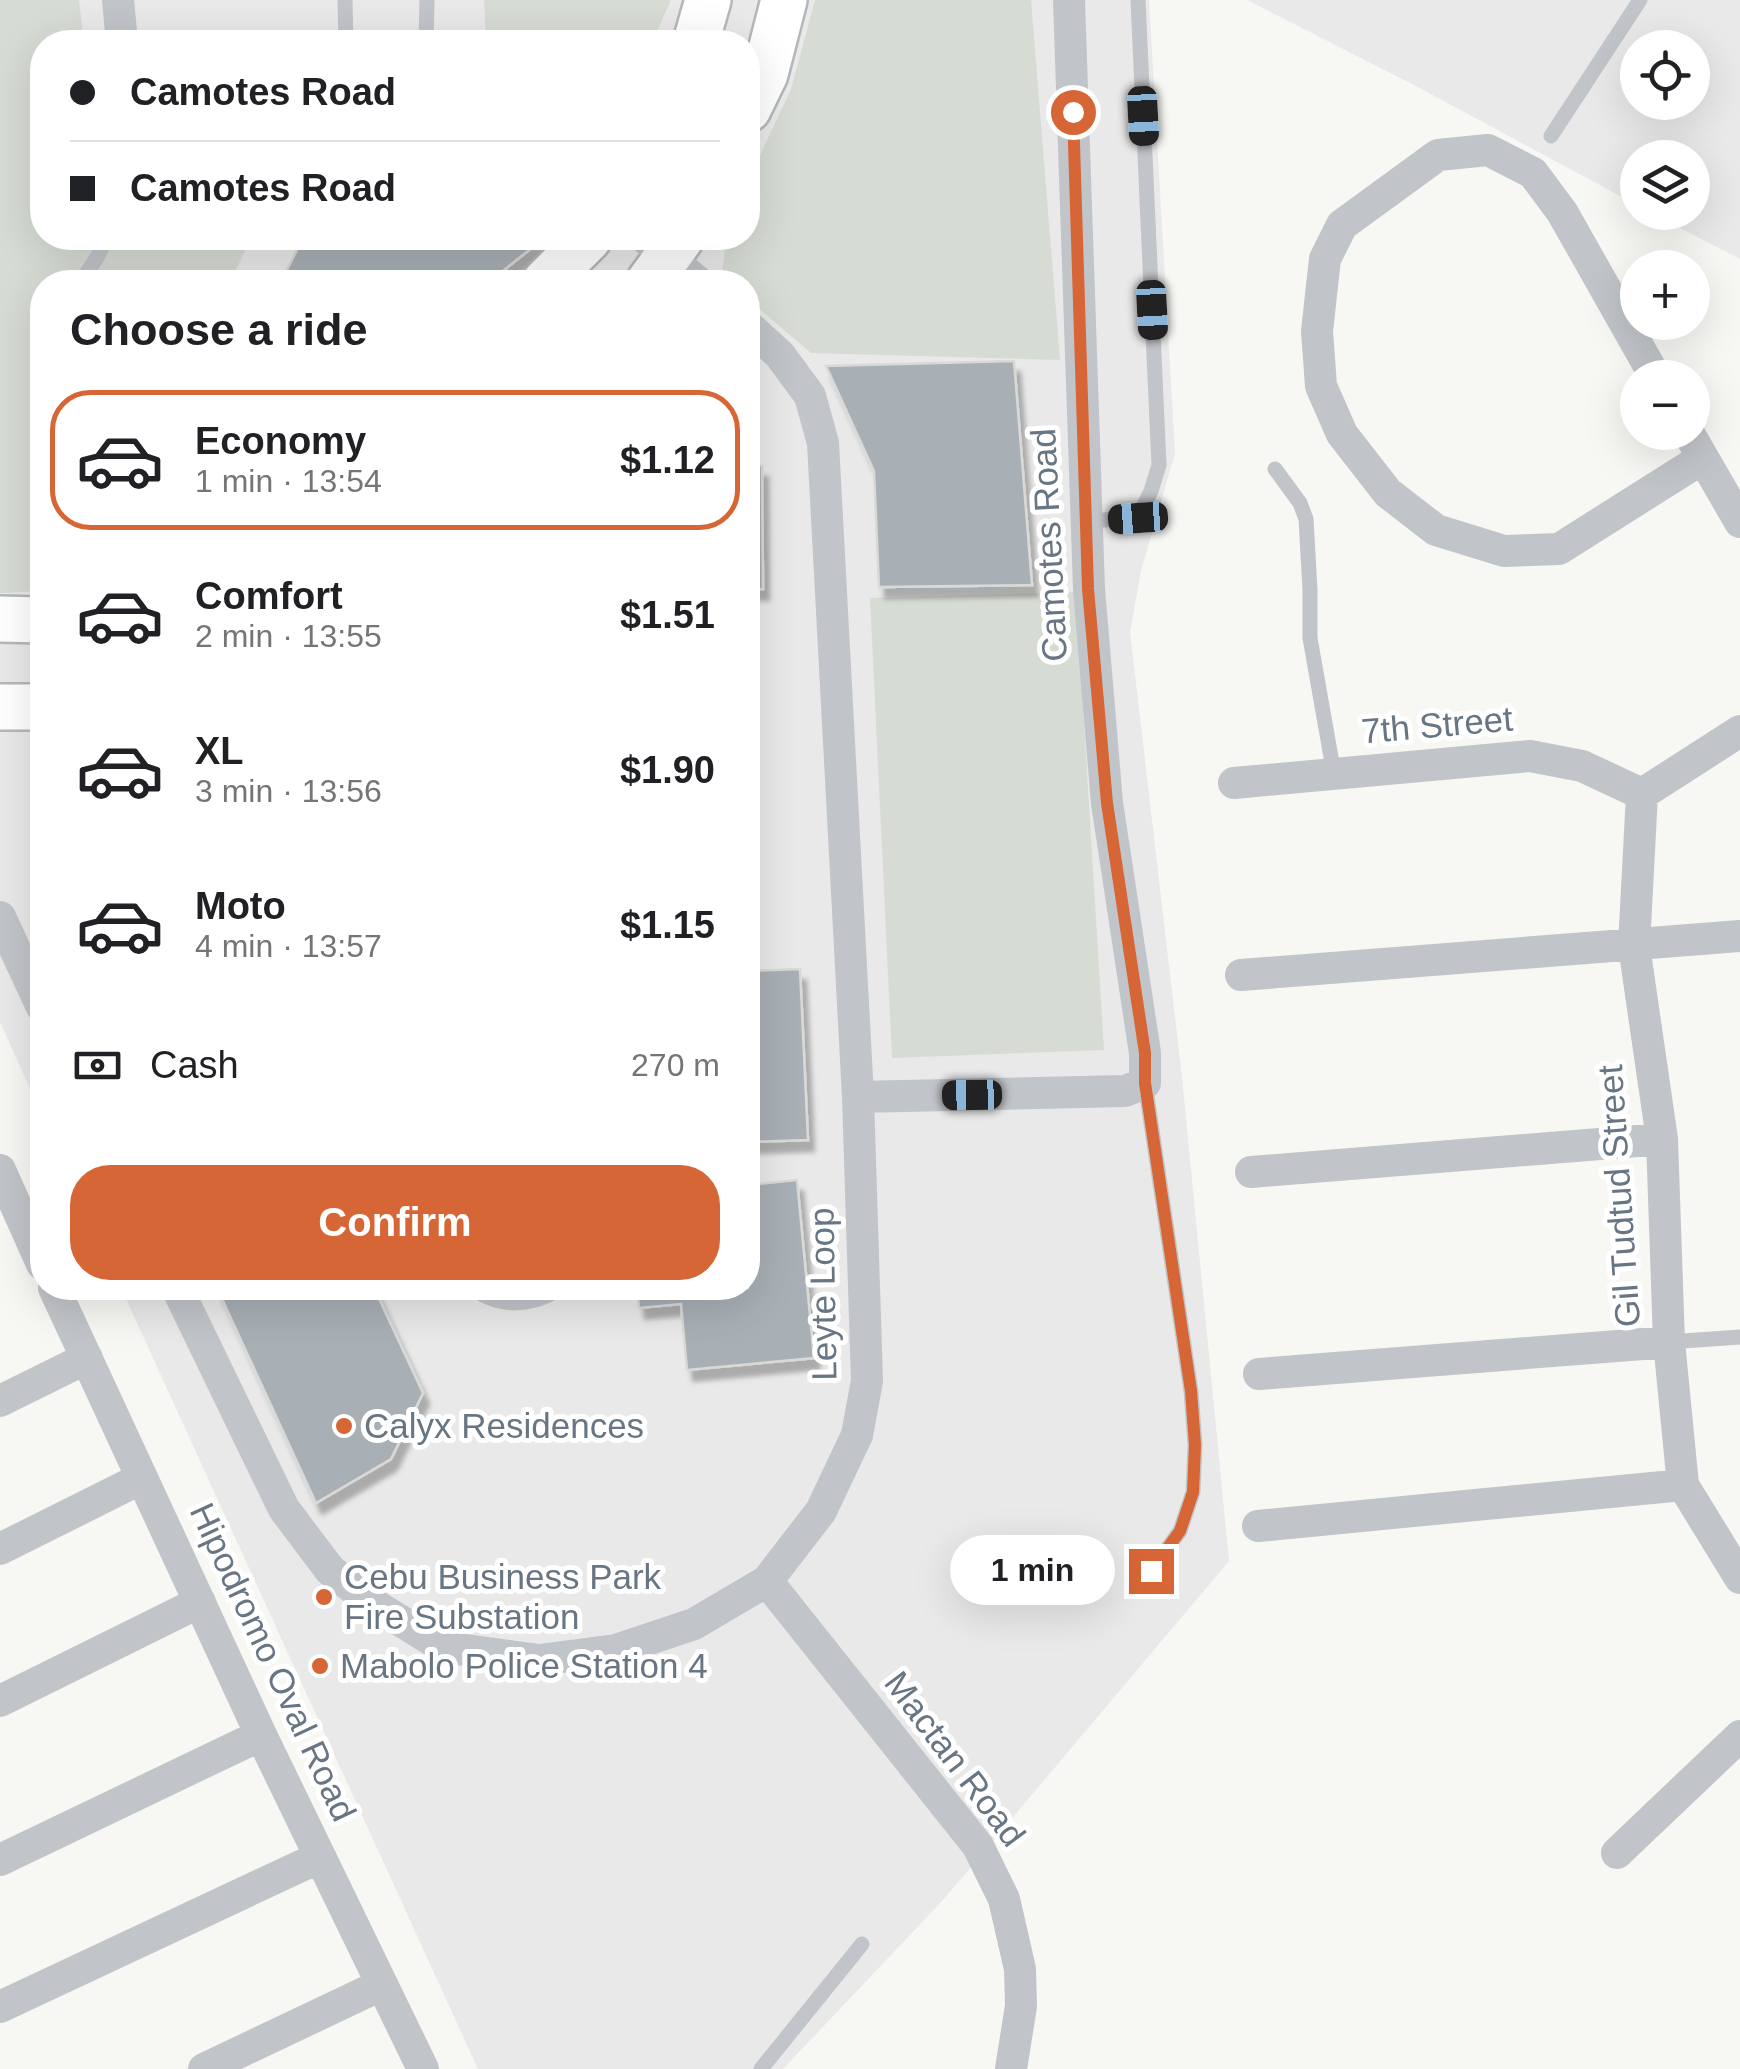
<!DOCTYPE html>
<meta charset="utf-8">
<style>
body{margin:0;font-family:Arial,sans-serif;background:#f2f2f2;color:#202124;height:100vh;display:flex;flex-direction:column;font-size:38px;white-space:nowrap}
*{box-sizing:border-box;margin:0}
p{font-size:32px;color:#757577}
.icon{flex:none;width:55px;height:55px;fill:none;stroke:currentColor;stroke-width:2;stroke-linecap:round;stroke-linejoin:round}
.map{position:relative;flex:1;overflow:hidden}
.drawer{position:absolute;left:30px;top:270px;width:730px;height:1030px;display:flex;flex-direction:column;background:#fff;border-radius:40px;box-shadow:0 10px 40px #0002}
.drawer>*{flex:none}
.top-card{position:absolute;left:30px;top:30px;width:730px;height:220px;border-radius:40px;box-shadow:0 10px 40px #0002;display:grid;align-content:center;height:220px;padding:0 40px;background:#fff}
.buttons{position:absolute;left:1620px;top:30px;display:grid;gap:20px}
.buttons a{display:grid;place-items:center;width:90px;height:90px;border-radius:50%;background:#fff;box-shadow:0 10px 40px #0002;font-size:50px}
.end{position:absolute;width:45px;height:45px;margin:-22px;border:12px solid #d66635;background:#fff;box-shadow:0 0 0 5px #fff}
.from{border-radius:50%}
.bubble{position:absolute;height:70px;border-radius:35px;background:#fff;box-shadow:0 10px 40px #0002;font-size:32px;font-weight:600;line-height:70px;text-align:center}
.car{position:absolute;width:30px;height:60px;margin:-30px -15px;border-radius:12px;box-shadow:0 0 8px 2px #0007;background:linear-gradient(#222 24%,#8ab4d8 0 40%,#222 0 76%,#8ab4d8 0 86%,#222 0)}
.top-card b{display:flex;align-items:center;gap:35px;height:95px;font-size:38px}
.top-card b+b{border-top:2px solid #e0e0e0}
.top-card i{width:25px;height:25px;background:#202124}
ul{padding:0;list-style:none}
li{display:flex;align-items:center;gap:30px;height:140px;margin:0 20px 15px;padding:0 20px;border:5px solid transparent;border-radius:40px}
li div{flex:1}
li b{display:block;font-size:38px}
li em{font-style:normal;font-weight:600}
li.on{border-color:#d66635}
li>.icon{width:90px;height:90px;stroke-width:1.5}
h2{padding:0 40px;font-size:45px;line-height:120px}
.pay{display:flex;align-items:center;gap:25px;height:110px;padding:0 40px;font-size:38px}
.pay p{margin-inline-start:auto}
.primary-button{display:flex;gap:20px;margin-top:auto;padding:20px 40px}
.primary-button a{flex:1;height:115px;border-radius:40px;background:#d66635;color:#fff;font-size:40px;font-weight:600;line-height:115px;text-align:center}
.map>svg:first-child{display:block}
</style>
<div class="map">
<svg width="1740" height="2069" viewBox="0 0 1740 2069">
<defs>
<filter id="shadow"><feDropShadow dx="6" dy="11" stdDeviation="2.5" flood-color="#0004"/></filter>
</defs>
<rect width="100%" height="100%" fill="#f7f7f4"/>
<path fill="#e8e9e8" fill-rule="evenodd" d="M0,0H1149L1175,453L1141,571L1130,632L1182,1077L1229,1561L944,1899L783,2069H478L121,1288H748V282H42V1115L0,1022ZM42,42H748V238H42Z
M1247,0H1740V259L1651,213L1692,212V158H1638L1637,205L1416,86ZM1638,48H1692V102H1638Z"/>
<path fill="#d6dcd4" d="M0,0H79L84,42H42V238H251L233,276L235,282H42V591L0,593Z
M484,0H671L652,42H486Z
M815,0H1031L1060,360L811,353L748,299V282H729L722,277L726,238H748V181L791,89Z
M1076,592L1104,1050L892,1058L870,598Z"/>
<path fill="#a8afb5" stroke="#d9d9d7" stroke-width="2.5" filter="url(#shadow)" d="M303,238H544L489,282H281Z
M1014,361L1032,585L879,587L874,471L826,366Z
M748,466H762L763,589H748Z
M800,969L808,1140L748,1142V971Z
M797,1180L814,1358L687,1370L681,1304L639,1308L637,1288H748V1185Z
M217,1288H374L423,1393L391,1459L316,1503Z"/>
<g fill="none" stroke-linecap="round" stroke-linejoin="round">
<g stroke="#b3b8bc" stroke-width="50">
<path id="secondary" d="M696,42L708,0
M748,109L765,74L784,0
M545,282L589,238
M649,282L681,238
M0,619L42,620
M0,707H42"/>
</g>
<path stroke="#c1c4c8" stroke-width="15" d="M345,0L346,42
M426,42L427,0
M1551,136L1640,0
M86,274L98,256L106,238
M1275,469L1300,503L1306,519L1310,590V638L1334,774
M1085,521L1138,518L1151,491L1159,465L1138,0
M1145,1083L1191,1391L1195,1445L1193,1492L1180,1531L1151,1571
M1669,1342L1740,1337
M761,2069L862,1944"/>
<path stroke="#c1c4c8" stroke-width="32" d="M118,0L122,42
M645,238L698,282
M1656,378L1562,212L1533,173L1488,150L1438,155L1342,225L1325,259L1317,331L1321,386L1342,434L1388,493L1436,530L1504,551L1559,549L1703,458
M1688,432L1740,522
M1234,783L1530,756L1582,766L1642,794
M1642,794L1634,946L1662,1139L1669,1342L1683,1485L1740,1578
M1642,794L1740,731
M0,917L42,1007
M1241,975L1740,936
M858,1097L1125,1091L1145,1083V1053L1107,803L1089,589L1069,0
M0,1170L42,1264
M1251,1172L1662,1139
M54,1288L261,1735L423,2069
M177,1288L284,1509L330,1570L375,1605L443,1647L539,1660L616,1650L694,1624L767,1581L821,1511L857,1435L867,1381L858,1097L823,443L810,396L780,355L748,326
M488,1288C506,1297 526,1296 544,1288
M1259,1374L1669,1342
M0,1401L87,1358
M1258,1526L1683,1485
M0,1549L142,1478
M767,1581L978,1846L1004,1899L1020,1969L1021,2006L1011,2069
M0,1701L200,1602
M1617,1853L1740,1736
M0,1860L261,1735
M0,2007L320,1857
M204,2069L381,1985"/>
<use href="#secondary" stroke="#fff" stroke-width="45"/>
</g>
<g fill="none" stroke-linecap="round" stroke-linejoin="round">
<path stroke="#d66635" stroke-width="12" d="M1073,112L1088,589L1107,803L1145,1053V1083L1191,1391L1195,1445L1193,1492L1180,1531L1151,1571"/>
</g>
<g fill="#d66635" stroke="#fff" stroke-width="4">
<circle cx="344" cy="1426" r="10"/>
<circle cx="324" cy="1597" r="10"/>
<circle cx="320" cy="1666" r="10"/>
</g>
<g text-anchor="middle" stroke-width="10" stroke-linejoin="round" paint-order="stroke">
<g font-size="35" fill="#687583" stroke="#fff">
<text transform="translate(1049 545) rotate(-93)" y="12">Camotes Road</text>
<text transform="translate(1437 725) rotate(-5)" y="12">7th Street</text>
<text transform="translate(1619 1196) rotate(-94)" y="12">Gil Tudtud Street</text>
<text transform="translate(823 1294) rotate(-91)" y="12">Leyte Loop</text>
<text transform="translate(273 1662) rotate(65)" y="12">Hipodromo Oval Road</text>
<text transform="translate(955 1759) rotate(53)" y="12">Mactan Road</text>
</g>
<g font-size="35" fill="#687583" stroke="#fff" text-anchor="start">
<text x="364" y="1438">Calyx Residences</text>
<text x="344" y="1589">Cebu Business Park<tspan x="344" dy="40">Fire Substation</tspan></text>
<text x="340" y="1678">Mabolo Police Station 4</text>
</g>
</g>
</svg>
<div class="buttons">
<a><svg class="icon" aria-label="locate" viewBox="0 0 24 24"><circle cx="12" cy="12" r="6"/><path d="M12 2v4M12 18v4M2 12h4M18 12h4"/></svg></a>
<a><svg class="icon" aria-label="layers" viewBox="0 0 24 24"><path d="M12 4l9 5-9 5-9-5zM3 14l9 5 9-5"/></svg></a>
<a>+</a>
<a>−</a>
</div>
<i class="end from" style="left:1073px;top:112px"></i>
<i class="end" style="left:1151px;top:1571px"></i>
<div class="bubble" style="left:950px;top:1535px;width:165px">1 min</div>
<i class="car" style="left:1143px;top:116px;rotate:177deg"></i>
<i class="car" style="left:1152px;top:310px;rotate:177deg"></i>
<i class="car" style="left:1138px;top:518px;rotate:266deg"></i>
<i class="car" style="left:972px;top:1095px;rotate:269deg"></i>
<div class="top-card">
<b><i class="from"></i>Camotes Road</b>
<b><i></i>Camotes Road</b>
</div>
<section class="drawer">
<h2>Choose a ride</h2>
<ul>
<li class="on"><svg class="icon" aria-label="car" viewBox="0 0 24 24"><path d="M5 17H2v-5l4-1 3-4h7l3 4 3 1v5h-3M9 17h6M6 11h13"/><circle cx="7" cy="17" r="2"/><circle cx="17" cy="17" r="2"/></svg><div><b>Economy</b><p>1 min · 13:54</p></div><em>$1.12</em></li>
<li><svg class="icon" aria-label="car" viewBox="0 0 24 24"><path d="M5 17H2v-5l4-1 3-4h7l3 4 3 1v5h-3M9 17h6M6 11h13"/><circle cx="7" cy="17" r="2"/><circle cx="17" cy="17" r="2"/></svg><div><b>Comfort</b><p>2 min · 13:55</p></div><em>$1.51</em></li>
<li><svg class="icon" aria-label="car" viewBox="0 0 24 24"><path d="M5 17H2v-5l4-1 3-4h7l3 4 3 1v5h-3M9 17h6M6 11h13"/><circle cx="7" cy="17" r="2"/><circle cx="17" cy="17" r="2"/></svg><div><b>XL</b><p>3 min · 13:56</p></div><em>$1.90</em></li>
<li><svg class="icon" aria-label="car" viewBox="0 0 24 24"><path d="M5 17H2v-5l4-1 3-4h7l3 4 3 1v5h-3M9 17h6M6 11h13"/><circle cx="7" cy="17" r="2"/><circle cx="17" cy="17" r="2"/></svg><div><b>Moto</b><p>4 min · 13:57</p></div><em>$1.15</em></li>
</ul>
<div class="pay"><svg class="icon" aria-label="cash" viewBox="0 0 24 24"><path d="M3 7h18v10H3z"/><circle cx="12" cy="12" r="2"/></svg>Cash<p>270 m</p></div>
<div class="primary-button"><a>Confirm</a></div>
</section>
</div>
